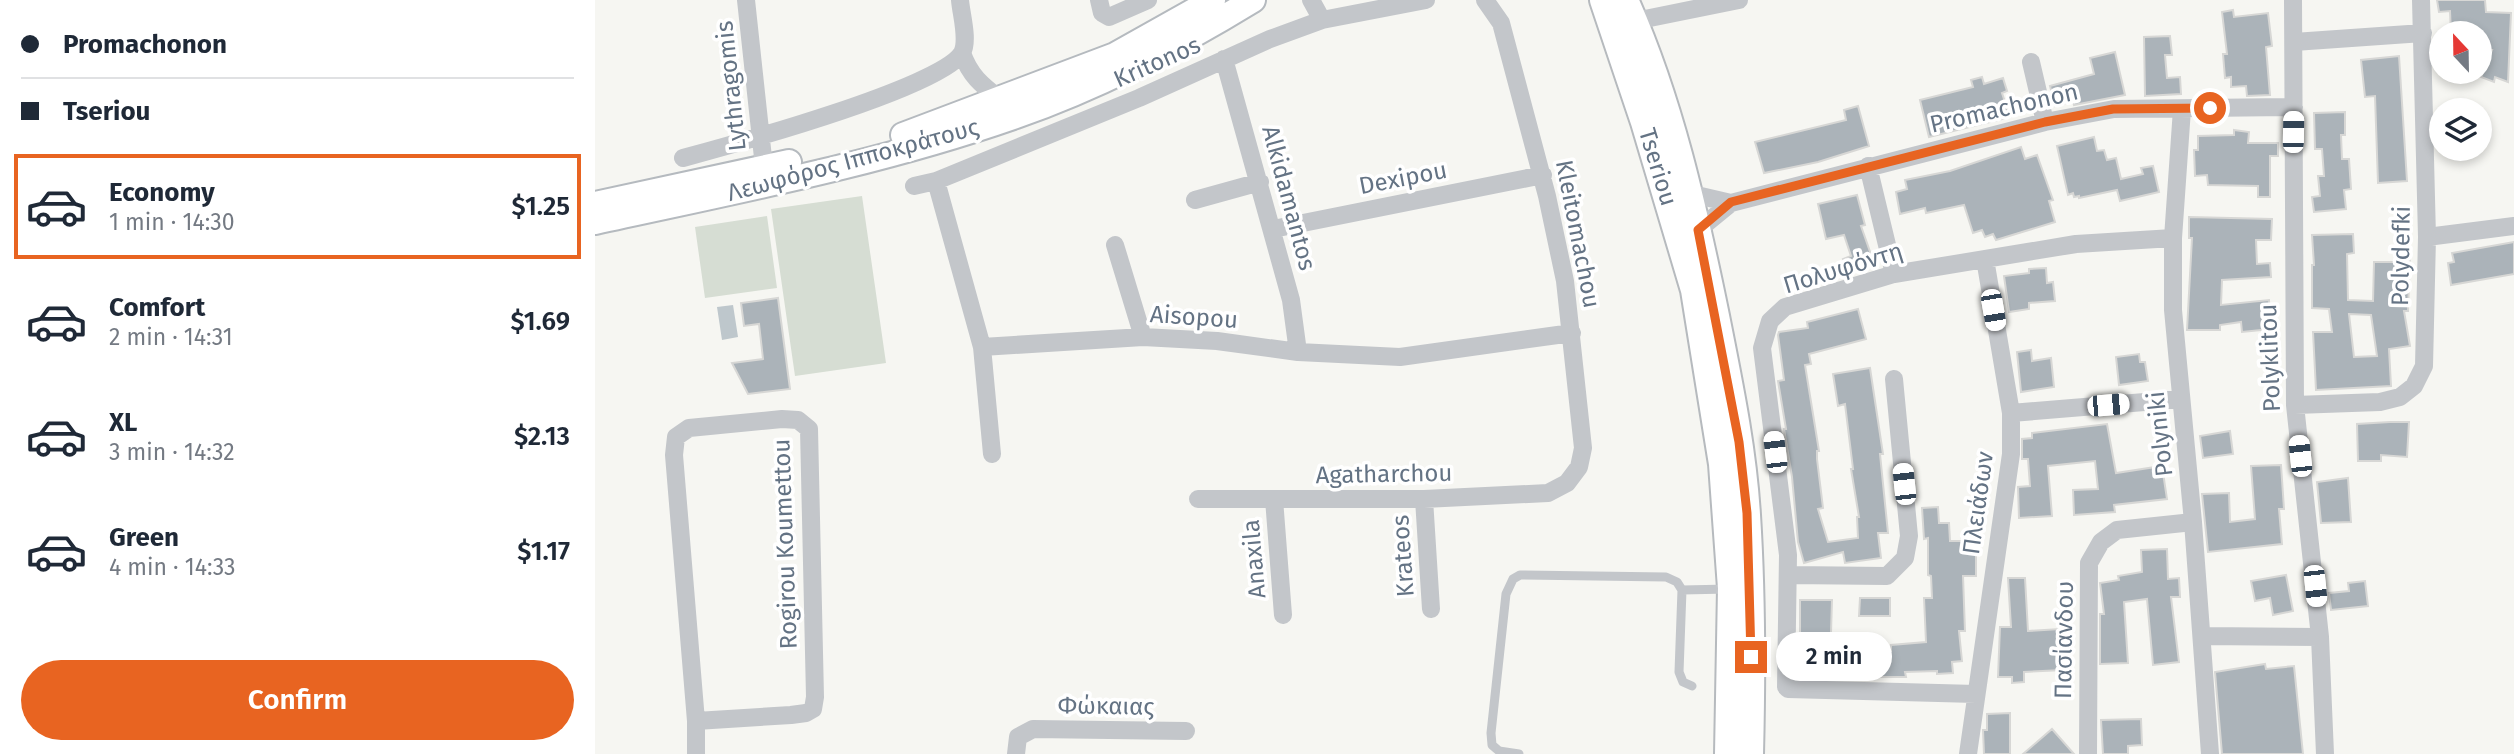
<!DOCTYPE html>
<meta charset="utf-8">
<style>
body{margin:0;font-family:"Fira Sans",sans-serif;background:#f2f2f3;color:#1f2937;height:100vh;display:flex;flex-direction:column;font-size:26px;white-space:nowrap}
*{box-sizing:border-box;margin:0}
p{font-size:23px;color:#747a83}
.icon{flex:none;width:38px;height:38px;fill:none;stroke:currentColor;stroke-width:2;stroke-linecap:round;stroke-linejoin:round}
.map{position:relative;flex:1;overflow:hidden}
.sheet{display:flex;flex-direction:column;background:#fff;width:595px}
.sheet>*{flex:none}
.banner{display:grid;align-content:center;height:154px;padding:0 21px;background:#fff}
.needle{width:46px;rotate:338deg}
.buttons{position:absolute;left:1834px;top:21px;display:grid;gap:14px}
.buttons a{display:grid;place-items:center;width:63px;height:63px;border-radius:50%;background:#fff;box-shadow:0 4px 10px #0003;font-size:35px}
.end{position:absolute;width:32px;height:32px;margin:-16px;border:9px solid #e86421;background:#fff;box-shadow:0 0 0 4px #fff}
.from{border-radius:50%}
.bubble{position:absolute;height:49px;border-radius:24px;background:#fff;box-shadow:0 4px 10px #0003;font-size:23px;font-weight:600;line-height:49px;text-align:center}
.car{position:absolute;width:21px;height:42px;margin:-21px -10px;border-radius:9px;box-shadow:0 0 5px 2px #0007;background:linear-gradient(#fff 24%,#345 0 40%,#fff 0 76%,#345 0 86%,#fff 0)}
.banner b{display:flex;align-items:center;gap:24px;height:66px;font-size:26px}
.banner b+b{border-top:2px solid #e0e1e3}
.banner i{width:18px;height:18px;background:#1f2937}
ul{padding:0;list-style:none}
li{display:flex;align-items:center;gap:21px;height:105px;margin:0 14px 10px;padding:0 7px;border:4px solid transparent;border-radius:0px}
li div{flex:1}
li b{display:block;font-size:26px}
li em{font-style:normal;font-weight:600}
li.active{border-color:#e86421}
li>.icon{width:63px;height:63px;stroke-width:1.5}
.action{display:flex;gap:14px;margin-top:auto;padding:14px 21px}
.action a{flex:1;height:80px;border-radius:42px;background:#e86421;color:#fff;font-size:28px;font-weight:600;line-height:80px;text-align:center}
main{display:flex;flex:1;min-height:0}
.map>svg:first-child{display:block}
</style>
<main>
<section class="sheet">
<div class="banner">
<b><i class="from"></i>Promachonon</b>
<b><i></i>Tseriou</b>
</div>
<ul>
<li class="active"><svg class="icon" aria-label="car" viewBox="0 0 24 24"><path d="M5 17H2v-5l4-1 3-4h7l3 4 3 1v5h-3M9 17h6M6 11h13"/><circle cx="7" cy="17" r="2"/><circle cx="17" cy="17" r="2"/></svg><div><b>Economy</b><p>1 min · 14:30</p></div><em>$1.25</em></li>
<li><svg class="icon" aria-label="car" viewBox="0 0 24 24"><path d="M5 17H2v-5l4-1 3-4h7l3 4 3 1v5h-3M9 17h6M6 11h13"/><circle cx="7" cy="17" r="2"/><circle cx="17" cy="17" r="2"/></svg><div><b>Comfort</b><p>2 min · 14:31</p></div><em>$1.69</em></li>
<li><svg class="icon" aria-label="car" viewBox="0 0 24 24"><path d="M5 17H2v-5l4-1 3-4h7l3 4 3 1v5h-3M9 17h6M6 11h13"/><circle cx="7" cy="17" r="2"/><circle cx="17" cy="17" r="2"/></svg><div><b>XL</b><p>3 min · 14:32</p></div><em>$2.13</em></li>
<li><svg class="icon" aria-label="car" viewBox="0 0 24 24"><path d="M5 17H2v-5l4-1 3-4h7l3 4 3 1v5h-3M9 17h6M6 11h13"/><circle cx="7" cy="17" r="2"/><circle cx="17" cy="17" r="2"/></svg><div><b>Green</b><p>4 min · 14:33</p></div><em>$1.17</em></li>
</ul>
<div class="action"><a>Confirm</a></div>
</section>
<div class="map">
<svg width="1919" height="754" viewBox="0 0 1919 754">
<rect width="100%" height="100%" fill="#f6f6f2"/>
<path fill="#d6ddd3" d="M267,196L291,363L200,376L176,209Z
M172,216L182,288L110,298L100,227Z"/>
<path fill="#bec7cc" d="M138,305L143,337L127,340L122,307Z"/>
<path fill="#abb3b9" stroke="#d7d7d5" stroke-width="2" fill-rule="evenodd" d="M1842,0H1890L1891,12L1916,13L1913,82L1900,77L1899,82L1886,77L1897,50H1885V33H1856L1855,11L1844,12Z
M1638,10L1639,17L1673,13L1677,46L1671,47L1675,95L1652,96L1651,86L1636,87V77L1630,78L1628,54H1632L1627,12Z
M1575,36L1577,55H1570L1572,78L1585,77L1586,94L1550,96L1549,37Z
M1520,52L1530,95L1479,105L1478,101L1460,106L1455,86L1499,74L1495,58Z
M1804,56L1812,181L1783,183L1780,96L1770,97L1766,60Z
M1387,77L1389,84L1408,78L1412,91L1407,93L1415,117L1334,137L1325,100L1378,87L1376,80Z
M1263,106L1274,146L1223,162L1169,173L1160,142L1251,120L1249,110Z
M1750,112V135H1746L1747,159H1754L1756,189L1749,190L1751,209L1719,212L1717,197L1725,196L1723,176H1729L1727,149H1720L1719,113Z
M1639,130L1654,132L1653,143H1683V156H1675V197H1663V186L1613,185L1612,175L1600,176L1599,150H1603V136L1639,135Z
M1499,137L1502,151L1509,150L1512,160L1521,158L1526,179L1548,174L1546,168L1558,166L1564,192L1525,201L1522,190L1484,198V196L1479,197L1478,193L1473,195L1462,146Z
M1426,147L1430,159L1442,155L1458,200L1454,201L1460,222L1401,240L1398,234L1390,237L1387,230L1378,233L1369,205L1331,213L1330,208L1305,214L1301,192L1312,189L1310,180L1355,171Z
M1262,195L1270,225L1266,226L1279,263L1253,273L1248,259L1256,256L1249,235L1231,239L1223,204Z
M1594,217L1677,219L1676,240H1661L1662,264L1675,263L1676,277L1627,280L1626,305L1674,300L1676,329L1647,332L1646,322L1625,325V330H1592L1597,238H1594Z
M1758,234L1759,253L1752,254L1753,300L1778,301L1779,262H1801V253H1815L1813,311H1809L1815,346L1794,349L1796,386L1721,390L1718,332H1737L1734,309L1717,308V265H1719L1717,235ZM1754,314L1776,315L1782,356L1759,357Z
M1919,242V274L1856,285L1853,263L1859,262L1857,253Z
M1451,268L1452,283L1458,282L1460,301L1434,303V309L1414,312L1409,276L1434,273V269Z
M183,298L195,389L153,394L137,363L168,359L164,324L149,326L146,303Z
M1263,309L1271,339L1214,354L1216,364L1210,365L1224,451H1222V459L1228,508L1223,509L1233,542L1263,538L1262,517H1264L1256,469H1258L1250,404L1243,406L1238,374L1275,368L1288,454H1285L1293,533H1283L1286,558L1250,563L1248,552L1209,563L1203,542L1197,477L1189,429H1191L1183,381L1189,380L1183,335L1184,332L1213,328L1212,322Z
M1436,350L1437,361L1456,358L1459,387L1426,392L1422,352Z
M1544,354L1545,362H1550L1553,381L1524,385L1521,357Z
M1795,422H1814L1812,457L1786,455V461H1763L1762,424Z
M1512,424L1521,473L1567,466L1572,499L1519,505L1520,512L1479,515L1478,490L1503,489L1500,461L1453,466L1457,516L1424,518L1423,487L1435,486L1433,459H1427V439L1437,438V433Z
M1635,431L1638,454L1608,458L1605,436Z
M1686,465L1689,509H1684L1687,544L1613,552L1607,494L1634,493L1635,522L1660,519L1656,466Z
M1753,478L1756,522L1726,523L1722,482Z
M1343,507L1344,523H1354L1355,541H1381V576H1368L1370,631H1364L1367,661L1357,662L1358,673L1342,674V671L1310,672L1311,677H1285V670H1260V652L1296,651V645L1331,642L1329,598H1337L1336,576L1333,575V538L1329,539L1327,508Z
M1572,549L1573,579L1584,578L1585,597H1576L1584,662L1558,665L1552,599L1529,602L1533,663L1505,664V614H1509L1505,583L1524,580L1523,576L1547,572L1546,550Z
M1691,575L1698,611L1678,615L1675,598L1660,601L1656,581Z
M1413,578H1430L1433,631L1465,629L1468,670L1429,672V682L1417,683V677H1403L1405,627H1416Z
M1770,581L1773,606L1736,610L1734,593L1754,591L1753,583Z
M1265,598H1295V616H1264Z
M1205,600H1237L1236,633H1205Z
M1670,664L1671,669L1699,666L1708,754H1627L1620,672Z
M1415,713V754H1389L1388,730H1392V714Z
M1546,719L1547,745L1533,746V754H1508L1506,720Z
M1457,729L1479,754H1428Z"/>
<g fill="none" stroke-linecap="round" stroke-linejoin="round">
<g stroke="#b5babf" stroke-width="28">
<path id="secondary" d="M308,135L520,55L618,0
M0,204L194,162
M0,222C141,191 284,164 421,116C504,87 583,46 658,0"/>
</g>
<g stroke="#b6babe" stroke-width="30">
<path id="primary" d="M1008,0L1049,122L1099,290L1127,464L1136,588L1133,754
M1030,0C1075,100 1099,209 1121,316C1134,382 1148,448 1152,515C1157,594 1157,675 1155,754"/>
</g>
<path stroke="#c3c6ca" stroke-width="9" d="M1087,590L1134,589
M924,754L904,751L897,745L896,733L911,594L918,579L925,575L1071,577L1082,582L1087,590L1084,672L1088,682L1097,686"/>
<path stroke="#c3c6ca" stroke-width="18" d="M151,0L169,167
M504,0L507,13L514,17L553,0
M716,0L727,20
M1698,0L1700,405L1725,637L1730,754
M1040,21L1144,0
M1699,42L1828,33
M367,53C375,76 387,85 406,100
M629,59L696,300L703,352
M1436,62L1450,122
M1587,109L1578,238V310L1598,522L1615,754
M88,158C136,145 345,88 367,53C374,40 366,14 365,0
M1273,166L1299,274
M341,181L387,347L548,337L622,341L703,352L805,357L977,333
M319,186L341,181L544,98L675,39L727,20L831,0
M1093,193L1136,203
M600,200L665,182
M678,229L948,175
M1103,230L1136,203L1450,122L1519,109L1699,107
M1832,237L1919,226
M520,245L548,337
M387,347L397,454
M1700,405L1785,402L1805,397L1819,386L1829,366L1832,237L1826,0
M1416,413L1586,399
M603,499H829L953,493L972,483L984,467L988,448L970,281L952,196L906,23L890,0
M679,499L688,615
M829,499L836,609
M1194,575L1292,576L1310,558L1314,536L1299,379
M1608,636L1725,637
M1381,694L1193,689L1191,687L1193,555L1167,348L1175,321L1190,307L1299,274L1481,244L1578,238
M101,721L196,715L211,713L218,709L220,697L214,429L203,420L187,419L94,428L81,437L79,455L101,721V754
M421,754L423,737L438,729L591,731
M1373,754L1416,454V413L1390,259
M1493,754L1494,563L1506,542L1522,530L1598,522"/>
<use href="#secondary" stroke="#fff" stroke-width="24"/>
<use href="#primary" stroke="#fff" stroke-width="26"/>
</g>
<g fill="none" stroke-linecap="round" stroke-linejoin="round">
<path stroke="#e86421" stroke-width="9" d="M1156,657L1152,513L1144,442L1103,230L1136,202L1450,122L1518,109L1615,108"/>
</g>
<g text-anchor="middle" stroke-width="7" stroke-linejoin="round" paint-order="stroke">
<g font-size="24" fill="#647384" stroke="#fff">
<text transform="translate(562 62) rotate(-24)" y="8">Kritonos</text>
<text transform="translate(136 86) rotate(-96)" y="8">Lythragomis</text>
<text transform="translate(1409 108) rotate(-13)" y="8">Promachonon</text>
<text transform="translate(258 160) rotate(-15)" y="8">Λεωφόρος Ιπποκράτους</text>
<text transform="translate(1063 167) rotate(73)" y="8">Tseriou</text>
<text transform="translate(808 178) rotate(-11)" y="8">Dexipou</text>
<text transform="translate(694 198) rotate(75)" y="8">Alkidamantos</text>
<text transform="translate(983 234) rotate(79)" y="8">Kleitomachou</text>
<text transform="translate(1806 256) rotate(-89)" y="8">Polydefki</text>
<text transform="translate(1248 268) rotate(-17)" y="8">Πολυφόντη</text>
<text transform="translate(599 317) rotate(4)" y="8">Aisopou</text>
<text transform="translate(1675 358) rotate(-92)" y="8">Polyklitou</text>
<text transform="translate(1565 434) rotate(-96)" y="8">Polyniki</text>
<text transform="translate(789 474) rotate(-1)" y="8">Agatharchou</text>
<text transform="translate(1383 503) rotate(-82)" y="8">Πλειάδων</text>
<text transform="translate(190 544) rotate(-92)" y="8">Rogirou Koumettou</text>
<text transform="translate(808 556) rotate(-94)" y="8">Krateos</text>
<text transform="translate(659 559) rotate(-95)" y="8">Anaxila</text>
<text transform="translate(1469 640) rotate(-89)" y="8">Πασίανδου</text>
<text transform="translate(511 706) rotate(1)" y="8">Φώκαιας</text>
</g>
</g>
</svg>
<div class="buttons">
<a><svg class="needle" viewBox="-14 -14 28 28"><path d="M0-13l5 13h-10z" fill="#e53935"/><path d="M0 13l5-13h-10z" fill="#747a83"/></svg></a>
<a><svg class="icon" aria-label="layers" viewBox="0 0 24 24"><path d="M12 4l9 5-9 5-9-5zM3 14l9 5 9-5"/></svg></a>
</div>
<i class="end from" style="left:1615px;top:108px"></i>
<i class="end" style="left:1156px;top:657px"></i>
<div class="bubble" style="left:1181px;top:632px;width:116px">2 min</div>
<i class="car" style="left:1698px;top:132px;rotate:1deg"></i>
<i class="car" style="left:1398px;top:310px;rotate:170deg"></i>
<i class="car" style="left:1513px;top:405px;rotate:85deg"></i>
<i class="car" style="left:1180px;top:452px;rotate:353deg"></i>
<i class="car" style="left:1705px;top:456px;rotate:354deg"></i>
<i class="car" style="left:1309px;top:484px;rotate:354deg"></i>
<i class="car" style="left:1720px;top:586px;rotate:174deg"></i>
</div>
</main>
